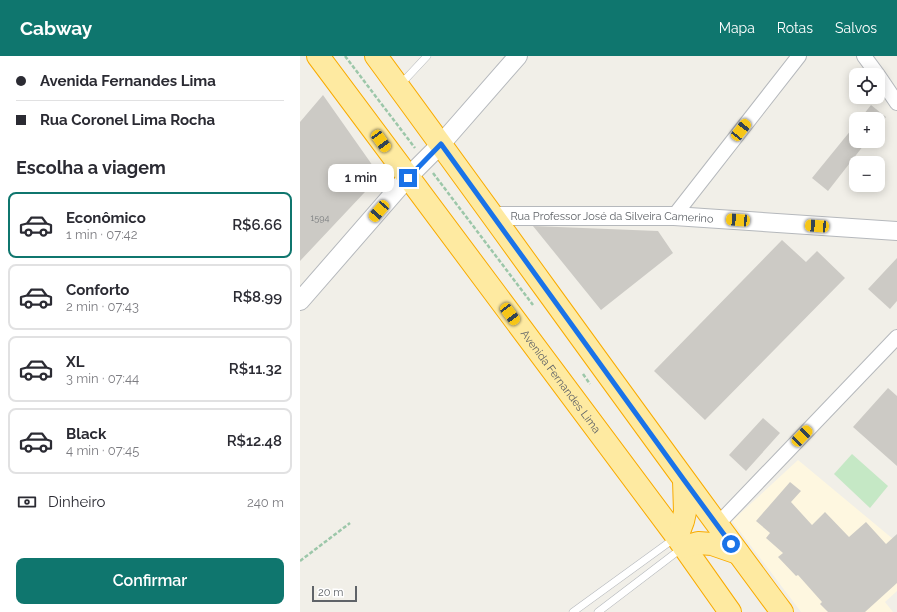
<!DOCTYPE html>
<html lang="pt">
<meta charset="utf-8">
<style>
body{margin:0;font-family:Raleway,sans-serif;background:#f2f2f3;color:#2b2b33;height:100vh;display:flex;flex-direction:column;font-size:15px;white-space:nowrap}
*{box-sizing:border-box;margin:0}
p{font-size:13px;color:#7c7c81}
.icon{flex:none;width:22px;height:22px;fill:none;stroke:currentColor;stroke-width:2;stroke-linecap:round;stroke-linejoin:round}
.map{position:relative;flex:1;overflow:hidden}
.side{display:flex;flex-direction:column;background:#fff;width:300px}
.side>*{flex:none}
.hud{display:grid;align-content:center;height:88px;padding:0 16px;background:#fff}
.buttons{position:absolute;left:549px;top:12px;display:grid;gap:8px}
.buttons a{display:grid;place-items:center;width:36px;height:36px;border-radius:8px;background:#fff;box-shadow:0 2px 10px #0003;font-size:20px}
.scale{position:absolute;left:12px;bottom:10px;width:45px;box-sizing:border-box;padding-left:4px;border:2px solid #5f6368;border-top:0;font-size:11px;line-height:14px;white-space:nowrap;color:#5f6368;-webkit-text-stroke:3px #fff;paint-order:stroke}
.end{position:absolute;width:18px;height:18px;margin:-9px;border:5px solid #1a73e8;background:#fff;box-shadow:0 0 0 2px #fff}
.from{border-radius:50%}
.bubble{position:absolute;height:28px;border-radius:8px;background:#fff;box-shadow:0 2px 10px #0003;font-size:13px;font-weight:600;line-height:28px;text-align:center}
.car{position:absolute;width:12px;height:24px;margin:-12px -6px;border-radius:5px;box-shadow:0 0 3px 1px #0007;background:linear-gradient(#f5c518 24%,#345 0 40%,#f5c518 0 76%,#345 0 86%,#f5c518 0)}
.hud b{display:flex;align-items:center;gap:14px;height:38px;font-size:15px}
.hud b+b{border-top:1px solid #e1e1e2}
.hud i{width:10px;height:10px;background:#2b2b33}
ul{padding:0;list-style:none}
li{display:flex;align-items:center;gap:12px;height:66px;margin:0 8px 6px;padding:0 8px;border:2px solid #e1e1e2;border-radius:8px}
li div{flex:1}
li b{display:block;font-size:15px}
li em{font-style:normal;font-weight:600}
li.selected{border-color:#0f766e}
li>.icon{width:36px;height:36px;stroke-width:1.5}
h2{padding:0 16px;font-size:18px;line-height:48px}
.pay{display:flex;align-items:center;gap:10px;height:44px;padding:0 16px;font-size:15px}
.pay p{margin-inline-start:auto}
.action{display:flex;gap:8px;margin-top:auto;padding:8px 16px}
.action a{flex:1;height:46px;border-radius:8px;background:#0f766e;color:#fff;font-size:16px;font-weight:600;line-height:46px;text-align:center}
header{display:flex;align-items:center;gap:24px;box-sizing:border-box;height:56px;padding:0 20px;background:#0f766e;color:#fff}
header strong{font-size:19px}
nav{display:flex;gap:22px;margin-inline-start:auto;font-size:14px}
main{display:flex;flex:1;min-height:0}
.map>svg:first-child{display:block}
</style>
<header>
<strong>Cabway</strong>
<nav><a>Mapa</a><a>Rotas</a><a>Salvos</a></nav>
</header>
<main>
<section class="side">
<div class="hud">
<b><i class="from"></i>Avenida Fernandes Lima</b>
<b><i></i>Rua Coronel Lima Rocha</b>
</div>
<h2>Escolha a viagem</h2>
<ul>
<li class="selected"><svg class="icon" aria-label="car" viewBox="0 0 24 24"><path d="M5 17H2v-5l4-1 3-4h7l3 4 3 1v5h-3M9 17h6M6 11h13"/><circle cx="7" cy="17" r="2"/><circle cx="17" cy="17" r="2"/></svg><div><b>Econômico</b><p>1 min · 07:42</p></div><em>R$6.66</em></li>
<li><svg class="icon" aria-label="car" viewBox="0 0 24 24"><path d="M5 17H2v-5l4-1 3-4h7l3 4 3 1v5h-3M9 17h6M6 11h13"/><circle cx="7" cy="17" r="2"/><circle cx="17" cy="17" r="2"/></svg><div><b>Conforto</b><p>2 min · 07:43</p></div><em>R$8.99</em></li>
<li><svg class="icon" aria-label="car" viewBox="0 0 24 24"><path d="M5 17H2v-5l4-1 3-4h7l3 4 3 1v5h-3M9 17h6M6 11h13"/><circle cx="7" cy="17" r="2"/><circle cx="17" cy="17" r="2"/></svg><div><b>XL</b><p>3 min · 07:44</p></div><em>R$11.32</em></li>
<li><svg class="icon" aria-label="car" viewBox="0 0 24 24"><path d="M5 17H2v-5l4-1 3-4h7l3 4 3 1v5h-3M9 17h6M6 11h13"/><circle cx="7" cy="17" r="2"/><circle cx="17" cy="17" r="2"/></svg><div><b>Black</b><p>4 min · 07:45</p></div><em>R$12.48</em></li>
</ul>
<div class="pay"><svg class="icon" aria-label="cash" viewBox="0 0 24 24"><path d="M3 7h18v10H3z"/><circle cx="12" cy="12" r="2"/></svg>Dinheiro<p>240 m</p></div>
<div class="action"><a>Confirmar</a></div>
</section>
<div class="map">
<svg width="597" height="556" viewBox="0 0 597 556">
<rect width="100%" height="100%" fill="#f1efe8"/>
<path fill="#fef7e0" d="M498,404L593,483L597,480V535L585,546L593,556H501L432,465Z"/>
<path fill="#c5e8c5" d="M552,398L588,430L570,452L534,418Z"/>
<path fill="#cccac5" d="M23,39L80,120L0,205V66Z
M571,49L586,61L578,71V63H560Z
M556,68V85H567L528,135L512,122Z
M233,170L358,175L373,197L301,254Z
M482,184L506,206L517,195L545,222L405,364L354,315Z
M597,202V245L590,253L568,233Z
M588,332L597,340V410L553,371Z
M463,362L480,377L446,415L429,399Z
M490,426L501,435L491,446L512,469L525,456L549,481L566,466L586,488L597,478V527L565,556H528L520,548L522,546L498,519L496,520L478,501L483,497L466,482L470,477L456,465Z"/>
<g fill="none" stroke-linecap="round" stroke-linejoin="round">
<g stroke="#b5b8bc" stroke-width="8">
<path id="service" d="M100,29L127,0
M273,556L375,482
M298,556L382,492"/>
</g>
<g stroke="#b5b8bc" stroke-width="16">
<path id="minor" d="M564,0L578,19
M578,19L597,47
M374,160L499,0
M417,469L597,281"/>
</g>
<g stroke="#b5b8bc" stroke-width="20">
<g id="tertiary">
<path id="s1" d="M194,160H374L597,175"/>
<path d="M0,245L108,121L141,88L218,0"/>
</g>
</g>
<g stroke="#f9ab00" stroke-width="24">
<g id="trunk">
<path id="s2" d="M18,0L377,481L430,556"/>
<path d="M76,0C212,185 345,372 482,556"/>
<path d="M377,481L383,465L385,456L384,424"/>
<path d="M384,491L398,487L412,488L438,497"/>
</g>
</g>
<path stroke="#9cc7a9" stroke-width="2.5" stroke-dasharray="4 2" stroke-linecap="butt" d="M45,0L115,92
M133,117L233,249
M283,318L290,328
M0,505L50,467"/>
<use href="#service" stroke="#fff" stroke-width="7"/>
<use href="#minor" stroke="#fff" stroke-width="14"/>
<use href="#tertiary" stroke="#fff" stroke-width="18"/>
<use href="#trunk" stroke="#feeaa1" stroke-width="22"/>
</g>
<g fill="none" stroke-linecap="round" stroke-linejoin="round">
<path stroke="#1a73e8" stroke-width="5" d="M108,122L141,88L384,424L431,488"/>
</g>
<g text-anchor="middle" stroke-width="3" stroke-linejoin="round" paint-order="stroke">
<g font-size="9" fill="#7a7d7f">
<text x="20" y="165">1594</text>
</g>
<g font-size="11" fill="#5f6368" stroke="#fff">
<text dy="4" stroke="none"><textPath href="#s1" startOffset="118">Rua Professor José da Silveira Camerino</textPath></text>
<text dy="4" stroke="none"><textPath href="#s2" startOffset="406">Avenida Fernandes Lima</textPath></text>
</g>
</g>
</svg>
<div class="buttons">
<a><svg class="icon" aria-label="locate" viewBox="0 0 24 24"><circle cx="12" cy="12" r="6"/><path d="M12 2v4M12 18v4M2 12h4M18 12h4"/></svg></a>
<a>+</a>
<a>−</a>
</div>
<div class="scale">20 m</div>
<i class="end from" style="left:431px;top:488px"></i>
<i class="end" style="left:108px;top:122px"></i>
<div class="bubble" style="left:28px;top:108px;width:66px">1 min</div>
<i class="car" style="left:441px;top:74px;rotate:38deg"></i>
<i class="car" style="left:81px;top:85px;rotate:144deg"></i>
<i class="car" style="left:79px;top:155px;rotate:221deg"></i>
<i class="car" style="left:438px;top:164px;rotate:274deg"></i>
<i class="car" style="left:517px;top:170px;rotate:274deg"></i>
<i class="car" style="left:210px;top:258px;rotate:143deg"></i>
<i class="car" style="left:502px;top:380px;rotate:44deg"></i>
</div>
</main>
